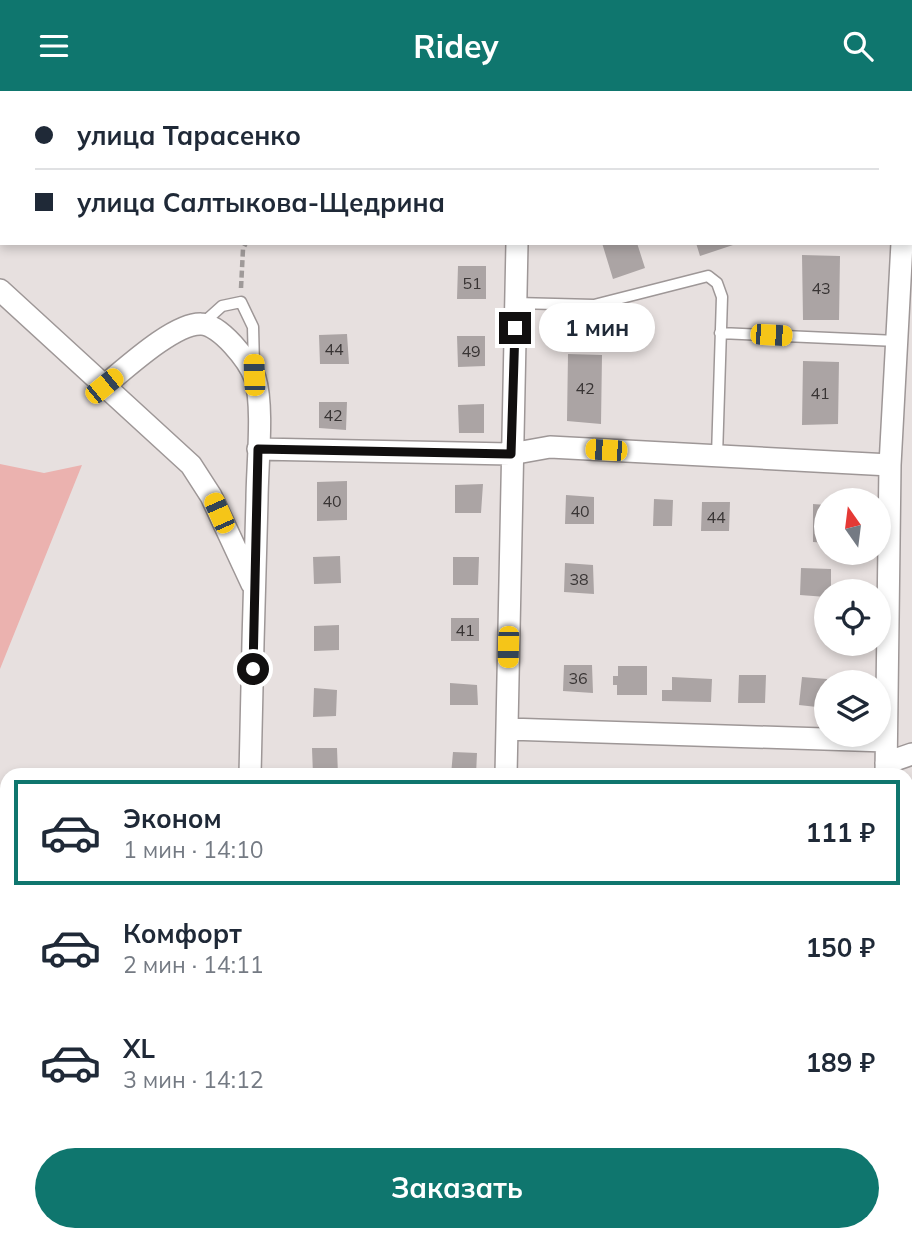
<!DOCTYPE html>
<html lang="ru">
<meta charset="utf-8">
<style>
body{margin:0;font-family:Mulish,sans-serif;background:#f2f2f3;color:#1f2937;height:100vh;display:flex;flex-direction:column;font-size:26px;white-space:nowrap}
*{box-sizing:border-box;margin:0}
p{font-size:23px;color:#747a83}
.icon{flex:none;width:38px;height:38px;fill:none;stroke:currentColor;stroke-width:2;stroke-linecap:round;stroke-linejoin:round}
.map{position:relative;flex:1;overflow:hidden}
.side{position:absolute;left:0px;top:677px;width:914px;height:474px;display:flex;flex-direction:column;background:#fff;border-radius:21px 21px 0 0;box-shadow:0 4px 10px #0003}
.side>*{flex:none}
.guide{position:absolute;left:0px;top:0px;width:914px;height:154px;box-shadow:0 4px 10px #0003;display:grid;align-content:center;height:154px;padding:0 35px;background:#fff}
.needle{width:46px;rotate:346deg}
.controls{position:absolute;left:814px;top:397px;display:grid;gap:14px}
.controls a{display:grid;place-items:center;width:77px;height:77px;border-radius:50%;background:#fff;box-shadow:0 4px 10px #0003;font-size:35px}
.end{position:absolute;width:32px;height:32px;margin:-16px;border:9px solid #110f0f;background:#fff;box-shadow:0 0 0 4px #fff}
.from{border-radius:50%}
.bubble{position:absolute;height:49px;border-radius:24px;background:#fff;box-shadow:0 4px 10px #0003;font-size:23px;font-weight:700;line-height:49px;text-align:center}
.car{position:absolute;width:21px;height:42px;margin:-21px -10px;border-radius:9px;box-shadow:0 0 5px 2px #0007;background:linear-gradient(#f5c518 24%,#345 0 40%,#f5c518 0 76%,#345 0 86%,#f5c518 0)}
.guide b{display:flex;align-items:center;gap:24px;height:66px;font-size:26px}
.guide b+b{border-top:2px solid #e0e1e3}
.guide i{width:18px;height:18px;background:#1f2937}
ul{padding:12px 0 0;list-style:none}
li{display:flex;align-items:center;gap:21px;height:105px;margin:0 14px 10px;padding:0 21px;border:4px solid transparent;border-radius:0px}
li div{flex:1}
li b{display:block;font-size:26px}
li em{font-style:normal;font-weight:700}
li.on{border-color:#0f766e}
li>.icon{width:63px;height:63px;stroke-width:1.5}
.button{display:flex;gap:14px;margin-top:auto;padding:14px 35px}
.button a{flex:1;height:80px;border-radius:42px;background:#0f766e;color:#fff;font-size:28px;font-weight:700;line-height:80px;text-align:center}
header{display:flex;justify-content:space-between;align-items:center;height:91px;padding:0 35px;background:#0f766e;color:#fff;font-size:32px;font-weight:700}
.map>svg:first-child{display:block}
</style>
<header><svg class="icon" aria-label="menu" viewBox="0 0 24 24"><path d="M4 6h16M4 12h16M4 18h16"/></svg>Ridey<svg class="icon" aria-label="search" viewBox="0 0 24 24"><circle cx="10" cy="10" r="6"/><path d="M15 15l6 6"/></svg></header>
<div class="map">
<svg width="912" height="1150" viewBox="0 0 912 1150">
<rect width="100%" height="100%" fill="#e7e0df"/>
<path fill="#ebb2af" d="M0,373L44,382L82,374L0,578Z"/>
<path fill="#aba4a4" d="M602,152H637L645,177L613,188Z
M696,152H736V153L700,165Z
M802,164L840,165L839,229H803Z
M458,175H486V208H457Z
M347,243L349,273H320L319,244Z
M457,245H485V275L458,276Z
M568,263L602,264L601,333L567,330Z
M803,270L839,271L838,333L802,334Z
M319,311H347L346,339L319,337Z
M484,313V342H459L458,314Z
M347,390V429L317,430V391Z
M483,393L481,422H455V394Z
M566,404L594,406V433H565Z
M654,408L673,409L672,435H653Z
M702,411H730L729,440H701Z
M813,413L826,414V452L813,451Z
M340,465L341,492L314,493L313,466Z
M453,466H479L478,494H453Z
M565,472L593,474L594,503L564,501Z
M801,477L831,478V500H826V506L800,504Z
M451,527H479V550H451Z
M339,534V559L314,560V535Z
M564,574H592L593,602L563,600Z
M618,575H647V604H617V594H613V585H618Z
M739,584H766L765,612H738Z
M672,586L712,588L711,611L662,610V599H672Z
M802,586L827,588L826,617L799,614Z
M450,592L477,594L478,614H450Z
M314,597L337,599L336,625L313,626Z
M312,657H337L338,684H313Z
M453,661L477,662L476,684H451Z"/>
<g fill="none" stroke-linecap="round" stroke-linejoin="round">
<g stroke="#9e9797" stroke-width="13">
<path id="service" d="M516,212L594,214L708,185L717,192L722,206L717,365
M202,233L222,215L241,211L253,236L254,275
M720,242L897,250"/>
</g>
<g stroke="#9e9797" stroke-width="24">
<path id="minor" d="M270,0V2
M831,0L833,2
M540,2V0
M804,2L811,0
M912,58V57
M0,199L191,374L211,405L252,493
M104,295C125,278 174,232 201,233C220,233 249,270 255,287C264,316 257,376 257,409C254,501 252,592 250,684
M258,358L511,363L550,356L890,374
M507,638L886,650
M886,672L912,663
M506,684L517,152
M886,684L890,374L902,152
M499,1144V1150
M240,1150V1144
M879,1150V1144"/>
</g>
<path stroke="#9f9a99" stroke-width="4.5" stroke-dasharray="7 3.5" stroke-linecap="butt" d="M241,197L243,158L246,152"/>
<use href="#service" stroke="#fff" stroke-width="10"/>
<use href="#minor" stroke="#fff" stroke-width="21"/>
</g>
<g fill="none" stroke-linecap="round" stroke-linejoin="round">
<path stroke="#110f0f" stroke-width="9" d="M253,578L258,358L511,363L515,237"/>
</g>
<g text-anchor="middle" stroke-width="5" stroke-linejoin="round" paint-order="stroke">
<g font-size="16" fill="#383434">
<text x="472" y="198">51</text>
<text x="821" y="203">43</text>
<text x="334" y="264">44</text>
<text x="471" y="266">49</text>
<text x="585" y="303">42</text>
<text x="820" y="308">41</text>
<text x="333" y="330">42</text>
<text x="332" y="416">40</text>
<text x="580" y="426">40</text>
<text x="716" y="432">44</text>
<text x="579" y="494">38</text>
<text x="465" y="545">41</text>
<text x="578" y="593">36</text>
</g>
</g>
</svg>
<div class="controls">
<a><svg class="needle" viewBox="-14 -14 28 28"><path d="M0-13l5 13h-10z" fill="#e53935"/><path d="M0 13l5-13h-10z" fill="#747a83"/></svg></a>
<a><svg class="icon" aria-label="locate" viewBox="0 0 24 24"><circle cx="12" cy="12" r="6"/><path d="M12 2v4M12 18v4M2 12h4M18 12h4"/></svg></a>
<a><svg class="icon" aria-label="layers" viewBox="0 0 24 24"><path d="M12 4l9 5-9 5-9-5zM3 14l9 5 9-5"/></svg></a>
</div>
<i class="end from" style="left:253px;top:578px"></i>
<i class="end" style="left:515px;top:237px"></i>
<div class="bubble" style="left:539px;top:212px;width:116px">1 мин</div>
<i class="car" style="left:771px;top:244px;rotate:93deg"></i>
<i class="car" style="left:254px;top:284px;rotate:358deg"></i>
<i class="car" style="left:104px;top:295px;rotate:51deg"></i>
<i class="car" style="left:606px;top:359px;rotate:273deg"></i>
<i class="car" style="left:219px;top:422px;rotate:336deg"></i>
<i class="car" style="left:508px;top:556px;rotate:181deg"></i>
<div class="guide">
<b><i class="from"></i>улица Тарасенко</b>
<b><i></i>улица Салтыкова-Щедрина</b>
</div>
<section class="side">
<ul>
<li class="on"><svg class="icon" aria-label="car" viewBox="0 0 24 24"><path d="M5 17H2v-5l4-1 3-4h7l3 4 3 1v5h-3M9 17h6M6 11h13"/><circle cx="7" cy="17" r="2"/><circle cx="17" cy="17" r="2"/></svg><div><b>Эконом</b><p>1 мин · 14:10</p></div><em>111 ₽</em></li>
<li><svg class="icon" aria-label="car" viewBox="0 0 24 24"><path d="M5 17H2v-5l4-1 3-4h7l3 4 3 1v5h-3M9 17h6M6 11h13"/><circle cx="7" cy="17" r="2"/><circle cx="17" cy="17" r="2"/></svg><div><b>Комфорт</b><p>2 мин · 14:11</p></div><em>150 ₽</em></li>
<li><svg class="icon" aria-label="car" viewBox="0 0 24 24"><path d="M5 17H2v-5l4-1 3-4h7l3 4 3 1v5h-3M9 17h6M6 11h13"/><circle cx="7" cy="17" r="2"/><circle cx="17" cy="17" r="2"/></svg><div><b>XL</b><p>3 мин · 14:12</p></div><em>189 ₽</em></li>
</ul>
<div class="button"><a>Заказать</a></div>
</section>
</div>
